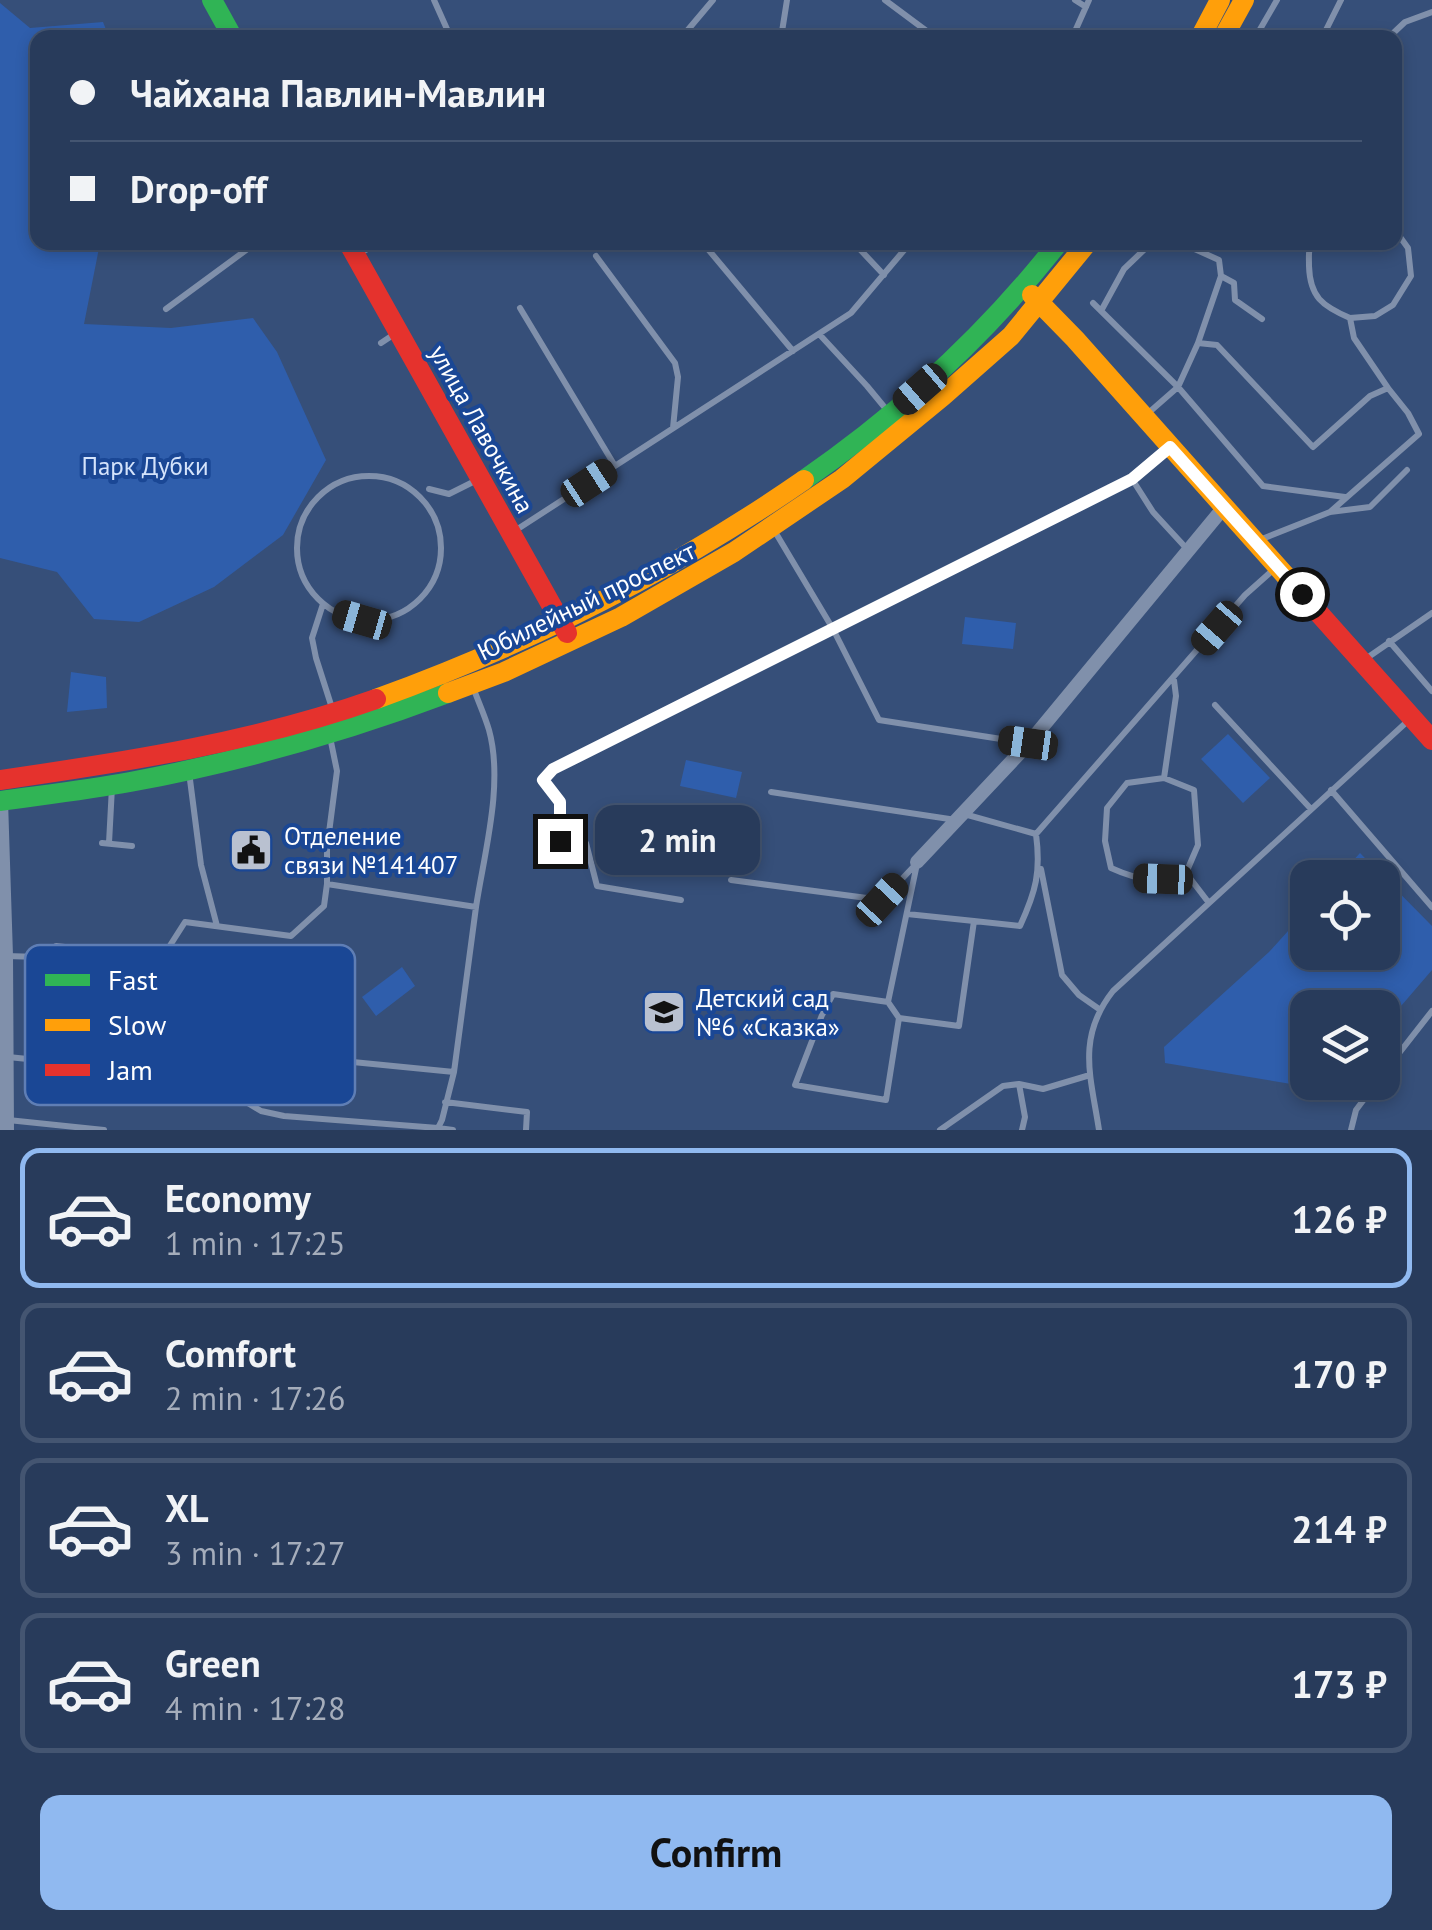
<!DOCTYPE html>
<meta charset="utf-8">
<style>
body{margin:0;font-family:"PT Sans",sans-serif;background:#344664;color:#f1f3f6;height:100vh;display:flex;flex-direction:column;font-size:38px;white-space:nowrap}
*{box-sizing:border-box;margin:0}
p{font-size:32px;color:#a5adbb}
.icon{flex:none;width:55px;height:55px;fill:none;stroke:currentColor;stroke-width:2;stroke-linecap:round;stroke-linejoin:round}
.map{position:relative;height:1130px;overflow:hidden}
.details{display:flex;flex-direction:column;background:#283b5b;flex:1}
.details>*{flex:none}
.guide{position:absolute;left:30px;top:30px;width:1372px;height:220px;border-radius:20px;box-shadow:0 5px 15px #0003,0 0 0 2px #445571;display:grid;align-content:center;height:220px;padding:0 40px;background:#283b5b}
.tools{position:absolute;left:1290px;top:860px;display:grid;gap:20px}
.tools a{display:grid;place-items:center;width:110px;height:110px;border-radius:20px;background:#283b5b;box-shadow:0 5px 15px #0003,0 0 0 2px #445571;font-size:50px}
.end{position:absolute;width:45px;height:45px;margin:-22px;border:12px solid #fff;background:#111;box-shadow:0 0 0 5px #111}
.from{border-radius:50%}
.bubble{position:absolute;height:70px;border-radius:20px;background:#283b5b;box-shadow:0 5px 15px #0003,0 0 0 2px #445571;font-size:32px;font-weight:700;line-height:70px;text-align:center}
.car{position:absolute;width:30px;height:60px;margin:-30px -15px;border-radius:12px;box-shadow:0 0 8px 2px #0007;background:linear-gradient(#222 24%,#8ab4d8 0 40%,#222 0 76%,#8ab4d8 0 86%,#222 0)}
.guide b{display:flex;align-items:center;gap:35px;height:95px;font-size:38px}
.guide b+b{border-top:2px solid #445571}
.guide i{width:25px;height:25px;background:#f1f3f6}
ul{padding:18px 0 0;list-style:none}
li{display:flex;align-items:center;gap:30px;height:140px;margin:0 20px 15px;padding:0 20px;border:5px solid #445571;border-radius:20px}
li div{flex:1}
li b{display:block;font-size:38px}
li em{font-style:normal;font-weight:700}
li.on{border-color:#90b9f0}
li>.icon{width:90px;height:90px;stroke-width:1.5}
.primary-button{display:flex;gap:20px;margin-top:auto;padding:20px 40px}
.primary-button a{flex:1;height:115px;border-radius:20px;background:#90b9f0;color:#111;font-size:40px;font-weight:700;line-height:115px;text-align:center}
.map>svg:first-child{display:block}
</style>
<div class="map">
<svg width="1432" height="1130" viewBox="0 0 1432 1130">
<rect width="100%" height="100%" fill="#364f79"/>
<path fill="#2f5eac" d="M0,3L30,28L103,22L109,37L38,38V242L100,243L84,324L171,328L253,318L277,352L326,460L283,535L214,587L139,622L94,619L57,572L0,558Z
M965,617L1016,623L1013,649L962,644Z
M71,672L106,677L107,708L67,712Z
M1228,734L1270,778L1243,803L1201,759Z
M686,760L742,772L736,798L680,786Z
M1360,853L1432,926V970L1383,1027L1382,1008H1308V1082L1333,1083L1327,1090L1165,1063L1164,1047L1269,952L1307,910L1308,952H1382V878L1338,877Z
M402,967L415,986L376,1016L362,997Z"/>
<g fill="none" stroke-linecap="round" stroke-linejoin="round">
<path stroke="#8090ab" stroke-width="6" d="M434,0L451,38
M885,0L936,38
M1075,0L1086,7
M681,38L713,0
M781,38L787,0
M1072,38L1089,0
M1255,38L1277,0
M1322,38L1341,0
M1388,38L1405,22L1432,12
M702,242L793,351
M853,242L884,275
M1179,242L1219,260L1221,276
M1312,242C1308,251 1309,256 1309,266C1310,297 1322,306 1350,318L1354,338L1388,388
M359,254L379,242
M596,256L675,363L678,377L673,428
M1093,303L1178,387L1263,486L1345,497
M520,308L615,466
M166,309L257,242
M1101,311L1124,269L1148,246L1172,242
M1350,318L1375,316L1393,305L1411,276L1408,248L1395,230
M820,335L867,386L886,409
M381,343L393,335
M1198,343L1221,276L1234,283L1235,300L1262,319
M1146,415L1178,387L1198,343L1217,345L1313,447L1370,396L1388,388L1408,413L1419,434L1330,512
M297 548a72 72 0 1 1 144 0a72 72 0 1 1-144 0Z
M1132,479L1153,512L1187,549
M429,489L449,494L475,481
M774,530L833,629L879,720L1027,743
M513,532L851,313L911,242
M1262,539L1330,512L1370,507L1407,470
M323,604L312,638L316,658L332,708
M1389,641L1432,691
M1364,660L1432,613
M1174,680L1176,696L1164,778L1194,790L1198,845L1186,873L1209,903
M1215,705L1311,809
M189,772L201,865L217,926
M1164,778L1127,783L1107,808L1105,841L1111,868C1142,882 1153,881 1186,873
M1331,790L1432,907
M771,792L956,820
M964,814L1036,834
M102,843L132,846
M109,843L112,787
M1041,869L1062,975L1079,995L1099,1009
M731,880L882,900L917,863
M327,884V848L337,771L330,737
M681,900L597,886L586,843L560,841V802L543,781L553,769L1132,479L1169,447
M907,914L974,921
M6,956L40,957L56,946L162,958L185,922L291,936L324,906L327,884L476,907C484,854 504,784 489,730C485,716 478,701 473,687
M40,957C46,979 47,998 71,1005L259,1026L289,1053L302,1057L454,1072
M162,958L244,988
M888,1002L899,1018L886,1100L795,1085L822,1015L833,994L888,1002L917,864
M899,1018L959,1026L974,921L1020,926C1036,891 1041,872 1036,834L1245,595L1273,570
M240,1024L244,988L287,992
M8,1057L205,1077L261,1111L284,1116L438,1128L442,1120L454,1072L476,907
M1382,1075L1432,1011
M1019,1084L1043,1089L1090,1075
M445,1102L527,1112L526,1130
M8,1120L104,1130
M438,1128L453,1130
M940,1130L1003,1086L1019,1084L1025,1117L1022,1130
M1099,1130C1091,1077 1076,1038 1113,991L1410,719
M1351,1130L1356,1110L1377,1082"/>
<path stroke="#8090ab" stroke-width="14" d="M1,801L6,956L7,1130
M917,862L1029,743L1225,506"/>
<path stroke="#30b455" stroke-width="20" d="M212,0L233,38
M804,480C901,413 987,334 1059,242
M0,801C43,795 87,790 130,782C238,762 345,732 448,693"/>
<path stroke="#ff9f0a" stroke-width="20" d="M1200,38L1220,0
M1223,38L1244,0
M1032,295L1075,339L1316,610
M448,693L504,672L621,617L734,552L842,479L943,396L1011,336L1088,242
M376,699C528,644 671,572 804,480"/>
<path stroke="#e5322d" stroke-width="20" d="M348,242L567,633
M1316,610L1432,740
M0,780C126,762 255,742 376,699"/>
</g>
<g fill="none" stroke-linecap="round" stroke-linejoin="round">
<path stroke="#fff" stroke-width="12" d="M560,841V802L543,780L553,769L1132,479L1170,447L1302,594"/>
</g>
<defs>
<g id="civic-square" transform="scale(2.25)"><rect x="-9" y="-9" width="18" height="18" rx="4" fill="#b9c1d0" stroke="#1a4795"/><path d="M-.6-6.5H3V-4.5H.6V-3L4-1V1h2V6H-6V1h2V-1L-.6-3ZM-1.2 2.5V6h2.4V2.5Z" fill="#111"/></g>
<g id="school-square" transform="scale(2.25)"><rect x="-9" y="-9" width="18" height="18" rx="4" fill="#b9c1d0" stroke="#1a4795"/><path d="M0-5L7-2L0 1L-7-2ZM-4 1L0 2.5L4 1V4Q0 6-4 4Z" fill="#111"/></g>
</defs>
<g fill-rule="evenodd">
<use href="#civic-square" x="251" y="850"/>
<use href="#school-square" x="664" y="1012"/>
</g>
<g text-anchor="middle" stroke-width="8" stroke-linejoin="round" paint-order="stroke">
<g font-size="25" fill="#fff" stroke="#1a4795">
<text transform="translate(482 429) rotate(61)" y="9">улица Лавочкина</text>
<text transform="translate(586 601) rotate(-26)" y="9">Юбилейный проспект</text>
</g>
<g font-size="25" fill="#d4e3fb" stroke="#1a4795">
<text x="145" y="475">Парк Дубки</text>
</g>
<g font-size="25" fill="#fff" stroke="#1a4795" text-anchor="start">
<text x="284" y="845">Отделение<tspan x="284" dy="29">связи №141407</tspan></text>
<text x="696" y="1007">Детский сад<tspan x="696" dy="29">№6 «Сказка»</tspan></text>
</g>
</g>
<rect x="25" y="945" width="330" height="160" rx="15" fill="#1a4795" stroke="#5f7eb5" stroke-width="2.5"/>
<rect x="45" y="974" width="45" height="12" fill="#30b455"/>
<rect x="45" y="1019" width="45" height="12" fill="#ff9f0a"/>
<rect x="45" y="1064" width="45" height="12" fill="#e5322d"/>
<g font-size="28" fill="#fff">
<text x="108" y="990">Fast</text>
<text x="108" y="1035">Slow</text>
<text x="108" y="1080">Jam</text>
</g>
</svg>
<div class="tools">
<a><svg class="icon" aria-label="locate" viewBox="0 0 24 24"><circle cx="12" cy="12" r="6"/><path d="M12 2v4M12 18v4M2 12h4M18 12h4"/></svg></a>
<a><svg class="icon" aria-label="layers" viewBox="0 0 24 24"><path d="M12 4l9 5-9 5-9-5zM3 14l9 5 9-5"/></svg></a>
</div>
<i class="end from" style="left:1302px;top:594px"></i>
<i class="end" style="left:560px;top:841px"></i>
<div class="bubble" style="left:595px;top:805px;width:165px">2 min</div>
<i class="car" style="left:920px;top:389px;rotate:229deg"></i>
<i class="car" style="left:589px;top:483px;rotate:57deg"></i>
<i class="car" style="left:362px;top:620px;rotate:286deg"></i>
<i class="car" style="left:1217px;top:628px;rotate:221deg"></i>
<i class="car" style="left:1028px;top:743px;rotate:278deg"></i>
<i class="car" style="left:1163px;top:879px;rotate:272deg"></i>
<i class="car" style="left:882px;top:900px;rotate:43deg"></i>
<div class="guide">
<b><i class="from"></i>Чайхана Павлин-Мавлин</b>
<b><i></i>Drop-off</b>
</div>
</div>
<section class="details">
<ul>
<li class="on"><svg class="icon" aria-label="car" viewBox="0 0 24 24"><path d="M5 17H2v-5l4-1 3-4h7l3 4 3 1v5h-3M9 17h6M6 11h13"/><circle cx="7" cy="17" r="2"/><circle cx="17" cy="17" r="2"/></svg><div><b>Economy</b><p>1 min · 17:25</p></div><em>126 ₽</em></li>
<li><svg class="icon" aria-label="car" viewBox="0 0 24 24"><path d="M5 17H2v-5l4-1 3-4h7l3 4 3 1v5h-3M9 17h6M6 11h13"/><circle cx="7" cy="17" r="2"/><circle cx="17" cy="17" r="2"/></svg><div><b>Comfort</b><p>2 min · 17:26</p></div><em>170 ₽</em></li>
<li><svg class="icon" aria-label="car" viewBox="0 0 24 24"><path d="M5 17H2v-5l4-1 3-4h7l3 4 3 1v5h-3M9 17h6M6 11h13"/><circle cx="7" cy="17" r="2"/><circle cx="17" cy="17" r="2"/></svg><div><b>XL</b><p>3 min · 17:27</p></div><em>214 ₽</em></li>
<li><svg class="icon" aria-label="car" viewBox="0 0 24 24"><path d="M5 17H2v-5l4-1 3-4h7l3 4 3 1v5h-3M9 17h6M6 11h13"/><circle cx="7" cy="17" r="2"/><circle cx="17" cy="17" r="2"/></svg><div><b>Green</b><p>4 min · 17:28</p></div><em>173 ₽</em></li>
</ul>
<div class="primary-button"><a>Confirm</a></div>
</section>
